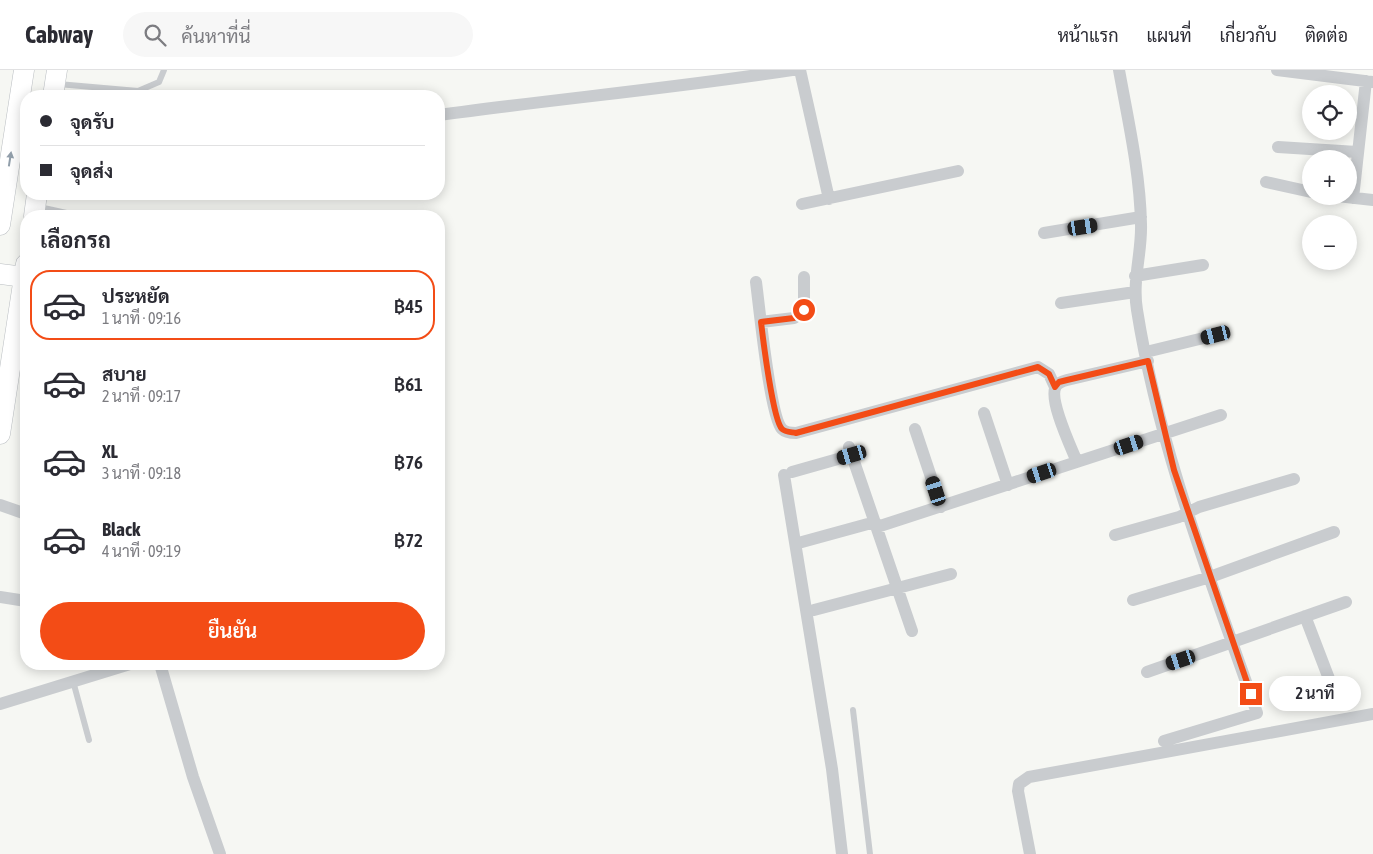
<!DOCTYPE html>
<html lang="th">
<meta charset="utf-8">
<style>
body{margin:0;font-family:"Asap Condensed",Sarabun,sans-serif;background:#f7f7f7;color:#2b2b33;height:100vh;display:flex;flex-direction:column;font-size:19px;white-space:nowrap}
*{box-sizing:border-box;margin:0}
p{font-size:16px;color:#7c7c81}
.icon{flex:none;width:28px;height:28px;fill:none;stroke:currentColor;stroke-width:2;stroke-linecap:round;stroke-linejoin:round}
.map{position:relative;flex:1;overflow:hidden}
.side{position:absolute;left:20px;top:140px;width:425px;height:460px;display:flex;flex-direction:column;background:#fff;border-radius:20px;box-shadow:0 2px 12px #0003}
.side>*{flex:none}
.hud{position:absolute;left:20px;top:20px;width:425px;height:110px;border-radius:20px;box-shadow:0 2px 12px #0003;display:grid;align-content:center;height:110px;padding:0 20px;background:#fff}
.controls{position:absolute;left:1302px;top:15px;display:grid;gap:10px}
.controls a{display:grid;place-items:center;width:55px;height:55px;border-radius:50%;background:#fff;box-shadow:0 2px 12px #0003;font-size:25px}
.end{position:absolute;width:22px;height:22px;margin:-11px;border:6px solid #f34c16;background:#fff;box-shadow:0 0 0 2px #fff}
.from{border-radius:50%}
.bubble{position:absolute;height:35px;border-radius:18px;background:#fff;box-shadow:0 2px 12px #0003;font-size:16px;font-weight:600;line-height:35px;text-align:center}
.car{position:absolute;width:15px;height:30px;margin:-15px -8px;border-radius:6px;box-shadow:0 0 4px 1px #0007;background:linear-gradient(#222 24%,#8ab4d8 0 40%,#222 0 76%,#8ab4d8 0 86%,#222 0)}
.hud b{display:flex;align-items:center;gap:18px;height:48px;font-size:19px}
.hud b+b{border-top:1px solid #e1e1e2}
.hud i{width:12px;height:12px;background:#2b2b33}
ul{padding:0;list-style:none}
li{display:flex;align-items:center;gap:15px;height:70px;margin:0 10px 8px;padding:0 10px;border:2px solid transparent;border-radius:20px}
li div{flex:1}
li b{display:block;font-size:19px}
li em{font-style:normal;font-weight:600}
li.current{border-color:#f34c16}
li>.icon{width:45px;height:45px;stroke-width:1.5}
h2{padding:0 20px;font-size:22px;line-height:60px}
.action{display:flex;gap:10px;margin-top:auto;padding:10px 20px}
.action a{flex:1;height:58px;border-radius:30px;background:#f34c16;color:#fff;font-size:20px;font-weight:600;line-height:58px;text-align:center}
header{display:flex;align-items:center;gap:30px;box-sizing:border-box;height:70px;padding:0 25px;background:#fff;border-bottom:1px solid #e1e1e2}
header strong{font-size:24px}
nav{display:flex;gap:28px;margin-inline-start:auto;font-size:18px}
.search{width:350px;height:45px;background:#f7f7f7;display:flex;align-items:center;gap:12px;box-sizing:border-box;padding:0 18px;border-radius:28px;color:#7c7c81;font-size:19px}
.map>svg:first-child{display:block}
</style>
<header>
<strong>Cabway</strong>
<div class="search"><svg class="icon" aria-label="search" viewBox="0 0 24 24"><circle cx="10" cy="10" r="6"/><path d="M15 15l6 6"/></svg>ค้นหาที่นี่</div>
<nav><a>หน้าแรก</a><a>แผนที่</a><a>เกี่ยวกับ</a><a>ติดต่อ</a></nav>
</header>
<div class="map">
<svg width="1373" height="784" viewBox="0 0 1373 784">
<rect width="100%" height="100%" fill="#f6f7f3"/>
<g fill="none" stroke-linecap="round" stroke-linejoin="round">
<g stroke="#b9bdc1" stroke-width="21">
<path id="primary" d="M53,26L57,0
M34,146L37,124
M0,155L24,0
M0,204L24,207
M0,364L26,194"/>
</g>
<path stroke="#c9cccf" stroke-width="6" d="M58,14L138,21L159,12L164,0
M73,611L89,670
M853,640L870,784"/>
<path stroke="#c9cccf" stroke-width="12" d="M800,0L829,129
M1119,0C1128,50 1140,102 1141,154C1142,183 1132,210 1137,240C1159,379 1211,511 1257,643L1164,671
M1277,0L1373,12
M439,45C556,29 675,18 792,0
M1278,77L1357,82
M1266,112L1311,122
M1337,126L1373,130
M1353,128L1366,11
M802,134L958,101
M35,139L67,146
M1044,163L1141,147
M1135,206L1203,195
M756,212C759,234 770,347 782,359C785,362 791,363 796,363L1038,297L1049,304L1055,317
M1061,233L1135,222
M761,252L794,248L804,240V207
M1146,282L1216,265
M11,292L26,296
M984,343L1008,415
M915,359L941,437
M849,377L912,561
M1077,392C1071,377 1048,329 1056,316C1059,312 1063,311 1067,310L1148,291
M792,402L852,385
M784,405L832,699L842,784
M0,435L26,444
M877,457L1221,345
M1115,465L1179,447L1199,437L1294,409
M802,472L875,452
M0,527L26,531
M1133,530L1210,507L1334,462
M814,540L951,504
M1305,546L1336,627
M160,594L193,707L220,784
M1147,602L1346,532
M0,634L130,594
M1030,784L1018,721L1019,714L1029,707L1373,644"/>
<use href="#primary" stroke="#fff" stroke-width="20"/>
</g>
<defs><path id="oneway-solid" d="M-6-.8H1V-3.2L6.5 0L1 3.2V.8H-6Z" transform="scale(1.25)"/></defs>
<use fill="#929fab" href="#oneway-solid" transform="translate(10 89) rotate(-81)"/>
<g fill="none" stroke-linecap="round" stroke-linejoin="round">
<path stroke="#f34c16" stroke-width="6" d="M804,240L794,248L761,252C763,269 773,350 782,359C785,362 791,362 796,363L1038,297L1049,304L1055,317L1059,312L1067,310L1148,291L1174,400L1251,624"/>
</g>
</svg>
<div class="controls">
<a><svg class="icon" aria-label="locate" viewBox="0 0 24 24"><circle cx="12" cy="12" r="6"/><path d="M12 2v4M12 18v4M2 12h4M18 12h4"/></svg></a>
<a>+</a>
<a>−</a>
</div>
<i class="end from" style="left:804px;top:240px"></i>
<i class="end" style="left:1251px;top:624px"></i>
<div class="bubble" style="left:1269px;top:606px;width:92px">2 นาที</div>
<i class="car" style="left:1083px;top:157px;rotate:81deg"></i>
<i class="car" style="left:1216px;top:265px;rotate:256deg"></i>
<i class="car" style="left:1129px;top:375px;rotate:72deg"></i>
<i class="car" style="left:852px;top:385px;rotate:254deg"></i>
<i class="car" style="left:1042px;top:403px;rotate:252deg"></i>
<i class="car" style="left:936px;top:421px;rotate:342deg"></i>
<i class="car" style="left:1181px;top:590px;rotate:252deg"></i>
<div class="hud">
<b><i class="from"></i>จุดรับ</b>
<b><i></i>จุดส่ง</b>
</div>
<section class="side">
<h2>เลือกรถ</h2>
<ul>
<li class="current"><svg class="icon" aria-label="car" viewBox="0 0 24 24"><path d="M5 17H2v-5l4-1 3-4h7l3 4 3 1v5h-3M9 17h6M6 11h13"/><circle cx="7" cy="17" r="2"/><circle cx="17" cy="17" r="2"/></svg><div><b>ประหยัด</b><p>1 นาที · 09:16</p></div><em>฿45</em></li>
<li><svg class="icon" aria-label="car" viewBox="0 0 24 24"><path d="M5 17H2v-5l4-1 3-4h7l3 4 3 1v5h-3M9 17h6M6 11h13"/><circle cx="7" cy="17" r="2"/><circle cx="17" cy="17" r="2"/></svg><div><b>สบาย</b><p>2 นาที · 09:17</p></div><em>฿61</em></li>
<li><svg class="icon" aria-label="car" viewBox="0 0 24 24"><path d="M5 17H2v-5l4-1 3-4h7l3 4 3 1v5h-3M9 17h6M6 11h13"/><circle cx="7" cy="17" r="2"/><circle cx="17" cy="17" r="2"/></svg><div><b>XL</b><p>3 นาที · 09:18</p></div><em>฿76</em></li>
<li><svg class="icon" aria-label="car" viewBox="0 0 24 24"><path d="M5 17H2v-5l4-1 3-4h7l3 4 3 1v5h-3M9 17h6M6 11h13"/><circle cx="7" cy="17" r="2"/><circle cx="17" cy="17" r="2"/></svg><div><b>Black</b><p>4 นาที · 09:19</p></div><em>฿72</em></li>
</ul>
<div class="action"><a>ยืนยัน</a></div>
</section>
</div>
